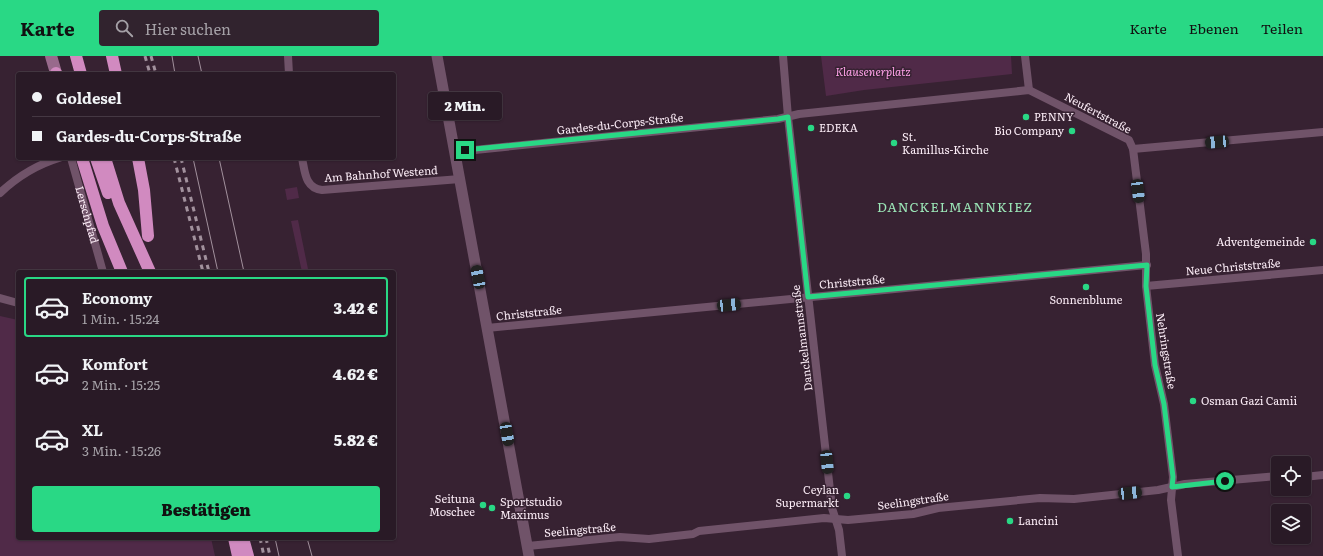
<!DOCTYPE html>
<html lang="de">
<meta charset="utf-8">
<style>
body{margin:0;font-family:Literata,serif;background:#31232e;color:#f1f3f6;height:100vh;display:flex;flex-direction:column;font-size:15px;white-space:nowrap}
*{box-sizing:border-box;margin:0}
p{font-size:13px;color:#a5a1a7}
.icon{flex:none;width:22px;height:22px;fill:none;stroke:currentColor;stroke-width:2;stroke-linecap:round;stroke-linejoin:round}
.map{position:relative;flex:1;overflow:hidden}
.drawer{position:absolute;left:16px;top:214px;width:380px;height:270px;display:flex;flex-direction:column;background:#291a26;border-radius:4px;box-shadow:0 1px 3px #0004,0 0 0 1px #453843}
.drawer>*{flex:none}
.hud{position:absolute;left:16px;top:16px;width:380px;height:88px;border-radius:4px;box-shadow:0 1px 3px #0004,0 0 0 1px #453843;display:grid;align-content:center;height:88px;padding:0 16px;background:#291a26}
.controls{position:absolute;left:1271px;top:400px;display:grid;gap:8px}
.controls a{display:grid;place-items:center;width:40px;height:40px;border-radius:4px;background:#291a26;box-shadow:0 1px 3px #0004,0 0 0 1px #453843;font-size:20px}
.end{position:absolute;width:18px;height:18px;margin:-9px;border:5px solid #29d885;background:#111;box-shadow:0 0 0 2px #111}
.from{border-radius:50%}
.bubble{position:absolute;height:28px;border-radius:4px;background:#291a26;box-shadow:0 1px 3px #0004,0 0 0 1px #453843;font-size:13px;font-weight:800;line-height:28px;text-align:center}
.car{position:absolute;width:12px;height:24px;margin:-12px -6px;border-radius:5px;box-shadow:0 0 3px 1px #0007;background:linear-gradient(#222 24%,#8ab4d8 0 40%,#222 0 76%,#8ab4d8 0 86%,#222 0)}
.hud b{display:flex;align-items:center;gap:14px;height:38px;font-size:15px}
.hud b+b{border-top:1px solid #453843}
.hud i{width:10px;height:10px;background:#f1f3f6}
ul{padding:7px 0 0;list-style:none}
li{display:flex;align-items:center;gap:12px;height:60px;margin:0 8px 6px;padding:0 8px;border:2px solid transparent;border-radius:4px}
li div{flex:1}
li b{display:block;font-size:15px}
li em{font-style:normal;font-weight:800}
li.selected{border-color:#29d885}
li>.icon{width:36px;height:36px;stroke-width:1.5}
.action{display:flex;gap:8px;margin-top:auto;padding:8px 16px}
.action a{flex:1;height:46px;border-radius:4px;background:#29d885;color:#111;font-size:16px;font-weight:800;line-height:46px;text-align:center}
header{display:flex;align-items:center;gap:24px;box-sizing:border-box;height:56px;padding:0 20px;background:#29d885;color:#111}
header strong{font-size:19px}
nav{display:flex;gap:22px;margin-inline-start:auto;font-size:14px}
.search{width:280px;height:36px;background:#31232e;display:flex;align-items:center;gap:10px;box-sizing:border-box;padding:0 14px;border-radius:4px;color:#a5a1a7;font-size:15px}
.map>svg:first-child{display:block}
</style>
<header>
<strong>Karte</strong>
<div class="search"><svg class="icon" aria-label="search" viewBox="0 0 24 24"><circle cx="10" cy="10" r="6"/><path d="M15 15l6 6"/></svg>Hier suchen</div>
<nav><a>Karte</a><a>Ebenen</a><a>Teilen</a></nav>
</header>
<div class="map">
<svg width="1323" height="500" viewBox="0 0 1323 500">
<rect width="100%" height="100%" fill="#372232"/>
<path fill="#502a48" d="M821,0H1011L1012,18L864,34L826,40Z
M297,131L299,142L287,144L285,133Z
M298,164L308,213H311V216H302L291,165Z
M0,260L18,264V482H211L215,500H0Z"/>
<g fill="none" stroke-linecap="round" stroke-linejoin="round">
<g stroke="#705369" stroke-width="8">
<path d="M288,0L289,18"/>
<path d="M783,0L788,61L832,452L839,474L842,500"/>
<path d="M1025,0L1029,34"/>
<path d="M1133,93L1146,198V230L1155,309L1164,348L1173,421L1171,444L1178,500"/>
<path d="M455,96L778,63L799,58L1029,34L1129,84L1133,93L1323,76"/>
<path id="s1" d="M71,102L103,216"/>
<path d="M302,102C305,116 305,132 322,134L460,123"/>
<path d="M0,137C17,121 36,109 59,102"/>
<path d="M1146,230L1323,214"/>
<path d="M0,242L18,247"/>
<path d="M487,272L1147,209"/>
<path d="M1304,421L1323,419"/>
<path d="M528,490L620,481L649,483L693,478L699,475L824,462L848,464L913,458L938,452L1040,442L1074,443L1158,434L1185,428L1278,420"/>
</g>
<path stroke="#705369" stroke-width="11" d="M437,0L529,500"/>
<path stroke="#986a8c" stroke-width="12" d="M51,0L56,17"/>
<path stroke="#d18ac0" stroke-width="12" d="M76,0L81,18
M112,0L116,18
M56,17V18
M82,102L103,170L122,216
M96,102L108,137
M105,102L119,147L150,216
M138,102L144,134L148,180
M234,482L238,500
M243,482L248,500"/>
<path stroke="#a2919d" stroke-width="1" d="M172,0L175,18
M198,0L202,18
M193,102L218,216
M219,102L244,216
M275,482L279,500
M307,482L312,500"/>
<path stroke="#a2919d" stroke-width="3" stroke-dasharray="5 5" stroke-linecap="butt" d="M145,0L150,18
M151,0L156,18
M174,102L203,216
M181,102L209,216
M260,482L264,500
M266,482L270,500"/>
</g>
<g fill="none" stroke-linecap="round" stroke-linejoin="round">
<path stroke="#29d885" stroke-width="5" d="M465,94L778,63L788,61L808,241L1147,209L1146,230L1155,309L1164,348L1173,421L1172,431L1225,425"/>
</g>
<g fill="#29d885" stroke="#372232" stroke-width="1.5">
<circle cx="1026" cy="61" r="4"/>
<circle cx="811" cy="72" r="4"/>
<circle cx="1072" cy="75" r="4"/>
<circle cx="894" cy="87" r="4"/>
<circle cx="1313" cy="186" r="4"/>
<circle cx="1086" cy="231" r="4"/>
<circle cx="1193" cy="345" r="4"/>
<circle cx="847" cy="440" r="4"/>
<circle cx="483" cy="449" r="4"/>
<circle cx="492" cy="452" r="4"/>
<circle cx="1010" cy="465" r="4"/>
</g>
<g text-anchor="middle" stroke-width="3" stroke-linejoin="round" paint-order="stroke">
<g font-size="11" font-style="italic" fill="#fda0e7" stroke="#372232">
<text x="873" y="20">Klausenerplatz</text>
</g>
<g font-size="11" fill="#fbecf6" stroke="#372232">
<text transform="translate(1098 57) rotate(28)" y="4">Neufertstraße</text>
<text transform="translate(620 68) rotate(-6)" y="4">Gardes-du-Corps-Straße</text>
<text transform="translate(381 118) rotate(-4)" y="4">Am Bahnhof Westend</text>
<text dy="4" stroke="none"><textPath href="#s1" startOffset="59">Lerschpfad</textPath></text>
<text transform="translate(1233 211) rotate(-5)" y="4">Neue Christstraße</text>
<text transform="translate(852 226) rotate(-5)" y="4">Christstraße</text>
<text transform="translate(529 257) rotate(-6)" y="4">Christstraße</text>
<text transform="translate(802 282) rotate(-97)" y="4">Danckelmannstraße</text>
<text transform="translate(1166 295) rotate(81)" y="4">Nehringstraße</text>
<text transform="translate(913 445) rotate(-8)" y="4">Seelingstraße</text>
<text transform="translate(580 474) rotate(-5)" y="4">Seelingstraße</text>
</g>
<g font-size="11" fill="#fbecf6" stroke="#372232" text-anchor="start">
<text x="1034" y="65">PENNY</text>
<text x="819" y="76">EDEKA</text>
<text x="1064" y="79" text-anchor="end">Bio Company</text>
<text x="902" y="85">St.<tspan x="902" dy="13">Kamillus-Kirche</tspan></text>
<text x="1305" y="190" text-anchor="end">Adventgemeinde</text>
<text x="1086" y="248" text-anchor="middle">Sonnenblume</text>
<text x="1201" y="349">Osman Gazi Camii</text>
<text x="839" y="438" text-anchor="end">Ceylan<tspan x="839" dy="13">Supermarkt</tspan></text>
<text x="475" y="447" text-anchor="end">Seituna<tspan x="475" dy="13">Moschee</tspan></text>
<text x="500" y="450">Sportstudio<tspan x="500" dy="13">Maximus</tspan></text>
<text x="1018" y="469">Lancini</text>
</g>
<g font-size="13" letter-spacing="1" fill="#9be6b7" stroke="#372232">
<text x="955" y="156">DANCKELMANNKIEZ</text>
</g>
</g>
</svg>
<div class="controls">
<a><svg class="icon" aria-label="locate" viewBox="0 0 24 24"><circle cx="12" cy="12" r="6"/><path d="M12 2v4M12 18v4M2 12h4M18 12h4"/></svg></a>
<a><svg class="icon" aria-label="layers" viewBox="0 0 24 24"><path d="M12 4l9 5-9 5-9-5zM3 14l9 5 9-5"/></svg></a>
</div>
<i class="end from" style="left:1225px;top:425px"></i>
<i class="end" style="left:465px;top:94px"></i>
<div class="bubble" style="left:428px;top:36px;width:74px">2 Min.</div>
<i class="car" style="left:1217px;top:86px;rotate:265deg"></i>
<i class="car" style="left:1138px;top:135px;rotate:173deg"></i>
<i class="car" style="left:478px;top:221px;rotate:349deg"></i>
<i class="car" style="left:729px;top:249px;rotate:84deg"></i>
<i class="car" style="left:507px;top:378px;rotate:170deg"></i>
<i class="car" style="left:827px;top:406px;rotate:174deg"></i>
<i class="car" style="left:1130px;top:437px;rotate:84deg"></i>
<div class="hud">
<b><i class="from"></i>Goldesel</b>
<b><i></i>Gardes-du-Corps-Straße</b>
</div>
<section class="drawer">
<ul>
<li class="selected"><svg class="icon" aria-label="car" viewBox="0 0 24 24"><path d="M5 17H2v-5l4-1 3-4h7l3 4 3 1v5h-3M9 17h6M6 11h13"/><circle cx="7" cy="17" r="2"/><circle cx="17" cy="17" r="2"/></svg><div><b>Economy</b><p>1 Min. · 15:24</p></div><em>3.42 €</em></li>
<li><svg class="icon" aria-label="car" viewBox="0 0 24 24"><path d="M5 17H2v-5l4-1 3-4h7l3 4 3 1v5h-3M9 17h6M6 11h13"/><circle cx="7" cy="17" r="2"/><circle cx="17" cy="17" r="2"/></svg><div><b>Komfort</b><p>2 Min. · 15:25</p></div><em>4.62 €</em></li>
<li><svg class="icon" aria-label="car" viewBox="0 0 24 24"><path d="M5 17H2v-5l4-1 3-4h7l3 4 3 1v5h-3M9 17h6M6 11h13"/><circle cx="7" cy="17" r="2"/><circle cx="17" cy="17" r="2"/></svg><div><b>XL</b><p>3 Min. · 15:26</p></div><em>5.82 €</em></li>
</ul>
<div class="action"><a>Bestätigen</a></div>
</section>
</div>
